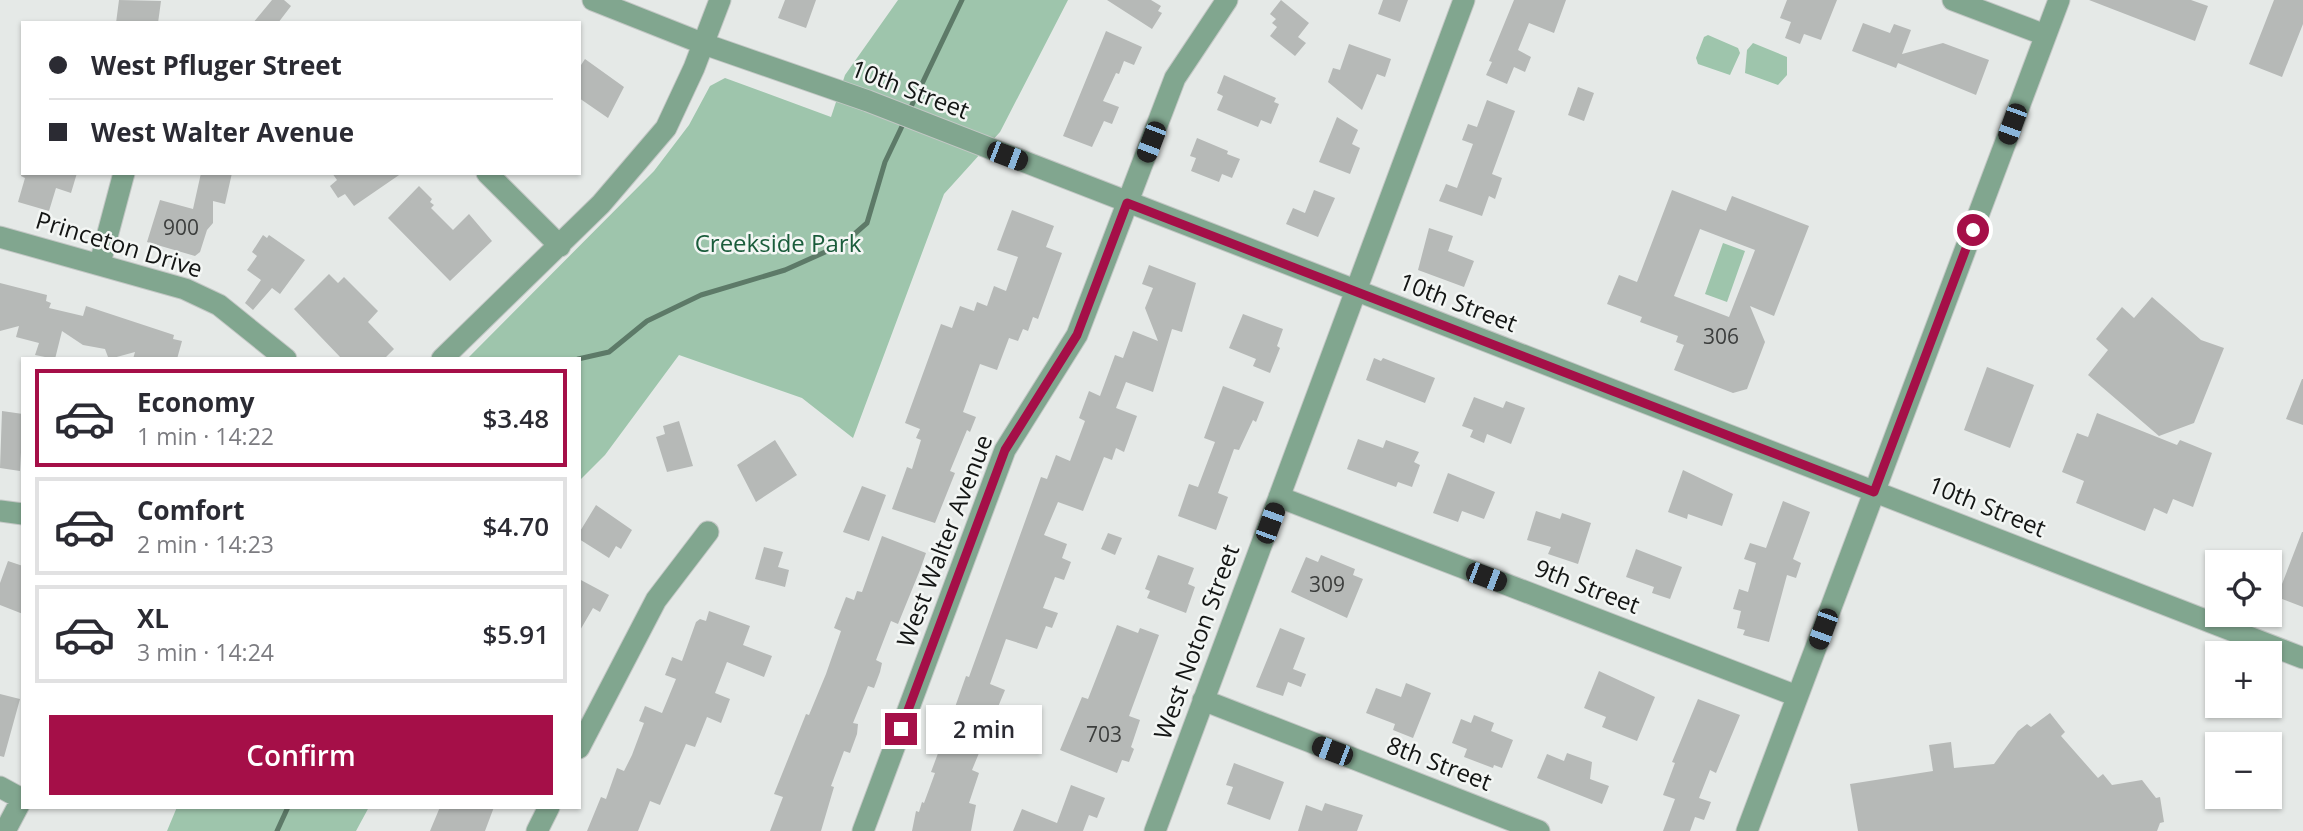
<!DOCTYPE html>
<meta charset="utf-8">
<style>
body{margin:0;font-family:"Open Sans",sans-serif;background:#f7f7f7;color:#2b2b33;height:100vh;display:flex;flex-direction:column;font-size:26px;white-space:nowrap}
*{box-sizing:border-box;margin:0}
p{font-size:23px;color:#7c7c81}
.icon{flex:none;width:38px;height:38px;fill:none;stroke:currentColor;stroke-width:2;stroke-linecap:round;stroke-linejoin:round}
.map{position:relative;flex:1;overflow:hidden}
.side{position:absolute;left:21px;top:357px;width:560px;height:452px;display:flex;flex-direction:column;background:#fff;border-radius:0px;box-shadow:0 2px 5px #0004}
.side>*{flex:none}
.top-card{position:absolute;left:21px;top:21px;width:560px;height:154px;border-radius:0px;box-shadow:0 2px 5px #0004;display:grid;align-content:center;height:154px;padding:0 28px;background:#fff}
.controls{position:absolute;left:2205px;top:550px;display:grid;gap:14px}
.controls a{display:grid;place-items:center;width:77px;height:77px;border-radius:0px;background:#fff;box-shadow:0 2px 5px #0004;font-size:35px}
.end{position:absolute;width:32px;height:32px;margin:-16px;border:9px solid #a50f48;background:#fff;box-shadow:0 0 0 4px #fff}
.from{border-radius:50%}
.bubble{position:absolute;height:49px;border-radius:0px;background:#fff;box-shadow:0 2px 5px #0004;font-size:23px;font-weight:600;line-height:49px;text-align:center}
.car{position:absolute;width:21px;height:42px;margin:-21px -10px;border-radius:9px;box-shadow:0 0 5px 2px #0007;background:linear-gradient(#222 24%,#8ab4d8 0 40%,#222 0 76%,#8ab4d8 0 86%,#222 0)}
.top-card b{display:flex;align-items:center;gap:24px;height:66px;font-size:26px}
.top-card b+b{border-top:2px solid #e1e1e2}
.top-card i{width:18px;height:18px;background:#2b2b33}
ul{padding:12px 0 0;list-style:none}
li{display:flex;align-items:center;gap:21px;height:98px;margin:0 14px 10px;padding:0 14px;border:4px solid #e1e1e2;border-radius:0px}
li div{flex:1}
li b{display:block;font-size:26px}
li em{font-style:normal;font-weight:600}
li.on{border-color:#a50f48}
li>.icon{width:63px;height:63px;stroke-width:1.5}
.primary-button{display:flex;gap:14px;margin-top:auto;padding:14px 28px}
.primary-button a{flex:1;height:80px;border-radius:0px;background:#a50f48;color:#fff;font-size:28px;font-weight:600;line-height:80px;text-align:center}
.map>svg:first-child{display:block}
</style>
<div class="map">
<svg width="2303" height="831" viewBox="0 0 2303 831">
<rect width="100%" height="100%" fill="#e5e9e7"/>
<path fill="#9ec5ac" d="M898,0H1068L1000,132L944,194L853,438L802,398L679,355L605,455L579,481V359H467L654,171L689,125L710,86L725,78L831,117L845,75Z
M1708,35L1738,48L1740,53L1730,75L1698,64L1696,58L1704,37Z
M1753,43L1787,57V75L1778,85L1745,73L1747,50Z
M1723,243L1745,251L1727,302L1705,294Z
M177,807H369L356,831H167Z"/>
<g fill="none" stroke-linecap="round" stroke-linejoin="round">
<path stroke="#5d7a68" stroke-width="5" d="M909,111L962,0
M578,359L609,352L647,321L701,295L785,270L843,244L867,223L885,162L905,120
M277,831L288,807"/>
</g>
<path fill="#b6b9b7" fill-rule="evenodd" d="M119,0L161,1L158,23H116Z
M272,0H284L291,6L278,23H253Z
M785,0H816L806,28L778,18Z
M1107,0H1151L1161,6L1158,11L1162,13L1152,29Z
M1281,0L1309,23L1298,37L1306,43L1295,56L1270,36L1277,27L1272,23L1276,19L1270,14Z
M1383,0H1408L1400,22L1378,14Z
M1514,0H1566L1554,33L1529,23L1518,50L1531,57L1525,72L1514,67L1507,84L1486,75L1492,62L1489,61Z
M1787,0H1837L1821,40L1804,34L1800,44L1785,38L1791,22L1780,18Z
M2089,0H2191L2208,6L2195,41Z
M2274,0H2303V24L2282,77L2249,64Z
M1863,23L1890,33L1894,24L1911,30L1902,54L1943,43L1989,60L1976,95L1898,63L1896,68L1852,51Z
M1106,31L1142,47L1134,65L1124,61L1119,74L1116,73L1103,101L1119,107L1112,124L1104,121L1092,147L1063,136Z
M1349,44L1391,59L1385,77L1377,74L1362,110L1328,82L1333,68L1340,70Z
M585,59L624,87L608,118L579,98V68Z
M1224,75L1276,98L1274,102L1279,104L1271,124L1261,120L1258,127L1217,110L1223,96L1217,93Z
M1578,87L1594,93L1584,121L1568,115Z
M1487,100L1515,111L1492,174L1502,178L1495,199L1489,196L1482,216L1439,201L1446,184L1457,188L1473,144L1462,140L1468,124L1477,127Z
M1337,117L1358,130L1352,144L1360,148L1350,174L1319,162Z
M1197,138L1228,151L1227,154L1240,159L1232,178L1222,174L1219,182L1191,171L1196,158L1190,156Z
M21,173H77L71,193L56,188L49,211L18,202L25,178L21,176Z
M201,173H232L225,204L213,201V223L207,230L200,252L195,256L147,242L160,200L193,209Z
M332,173H402L354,206L345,194L338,198L330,186L337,180Z
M419,186L432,199L430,202L434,205L431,208L453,230L469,214L492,241L450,281L388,218Z
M1314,190L1335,198L1318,237L1286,224L1293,208L1305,213Z
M1672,190L1726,211L1732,196L1809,226L1774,316L1750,306L1765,342L1747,389L1733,393L1674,370L1684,345L1676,342L1678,336L1640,322L1642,317L1607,304L1619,275L1637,282ZM1700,229L1755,250L1729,317L1674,296Z
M1012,210L1054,226L1046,247L1062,253L1038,319L1033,317L1028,331L1023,329L1018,341L1009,338L997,370L980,364L963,412L976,417L970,432L967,430L950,471L955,473L935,523L892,509L907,467L912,469L921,440L916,438L920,429L905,423L941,324L952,328L960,306L974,311L977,302L987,306L994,286L1006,291L1018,257L997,250Z
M1429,228L1453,236L1448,251L1474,261L1464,287L1418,270Z
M263,235L267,238L269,235L305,260L280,294L272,288L253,310L245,303L261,280L247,270L257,256L252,252Z
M1149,265L1196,283L1182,332L1172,329L1153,392L1126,382L1116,408L1137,416L1124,452L1116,448L1112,460L1104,457L1083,511L1058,502L1044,535L1067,544L1062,558L1071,562L1064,580L1055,577L1043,608L1058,613L1052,628L1046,626L1037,649L1006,639L990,684L1005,690L972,770L979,773L969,803L976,805L971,831H912L916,811L919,812L922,802L924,803L935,773L931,772L943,740L948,742L959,712L954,710L966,676L969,677L1041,477L1047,479L1056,455L1070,461L1085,421L1079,418L1089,391L1100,396L1115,355L1123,358L1133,331L1158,341L1145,308L1153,288L1142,284Z
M329,274L338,283L344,277L378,311L368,322L394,349L384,359H342L294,309Z
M0,283L47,295L46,301L51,303L49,308L83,316L86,306L174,335L173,339L182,341L177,359H133L135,352L113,358L108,357L105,349L83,345L62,331L55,359L35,355L39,343L16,337L19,326L0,331Z
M2152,297L2201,340L2224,348L2194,423L2159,436L2088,375L2108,350L2096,339L2122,307L2134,318Z
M1243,314L1283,329L1277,346L1280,348L1270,373L1253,366L1256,359L1229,348Z
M1374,358L1381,361L1383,358L1435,378L1425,403L1366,380Z
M1987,367L2034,385L2010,448L1964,430Z
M2302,379H2303V425L2286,419Z
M1223,386L1264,402L1256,422L1253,420L1239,450L1234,449L1218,493L1228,497L1216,530L1178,516L1189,484L1198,487L1215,442L1204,438Z
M1474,397L1503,408L1506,401L1525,408L1511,444L1487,434L1484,443L1470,437L1473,430L1462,426Z
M2,411L23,414L20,471L0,468Z
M2097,413L2177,445L2180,440L2212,453L2193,507L2173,499L2167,514L2154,508L2145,531L2076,503L2084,481L2062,472L2077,433L2088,437Z
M679,421L693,466L667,472L656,437L665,434L663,426Z
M1358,439L1383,448L1386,440L1419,452L1414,462L1420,465L1412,487L1398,482L1396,487L1347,469Z
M775,440L797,475L756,502L737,465Z
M1683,470L1733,494L1722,526L1688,514L1687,519L1668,512Z
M1448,473L1495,492L1484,519L1462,511L1458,522L1433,513Z
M862,486L886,495L869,541L843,532Z
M1783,501L1810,512L1793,559L1801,563L1796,578L1787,575L1769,642L1743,635L1745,630L1737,628L1741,611L1733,609L1739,589L1748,592L1756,563L1744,559L1750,543L1766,548Z
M596,505L632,530L621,549L616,546L609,558L579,539V533Z
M1536,511L1560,519L1562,513L1591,523L1578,564L1548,554L1551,547L1527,540Z
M2302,532H2303V607L2277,597Z
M1108,533L1122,538L1115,555L1101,549Z
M882,536L926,553L920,570L898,624L891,621L876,660L882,663L880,672L874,688L868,686L853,723L858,724L857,734L850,753L844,751L831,786L834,787L821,831H770L783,797L774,794L806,714L809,715L826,674L841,631L834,628L846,597L854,600L857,591L862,592Z
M764,547L783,552L778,567L789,570L785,587L755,579Z
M1636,549L1682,567L1670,599L1652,593L1654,587L1626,577Z
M1158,555L1194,568L1188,584L1195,587L1186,613L1147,598L1150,591L1145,589Z
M1321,555L1355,569L1353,575L1363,579L1347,618L1291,592L1306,557L1318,562Z
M8,561L23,566V614L0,605V583Z
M579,579L609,595L600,612L593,608L579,632Z
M709,611L750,626L743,645L772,656L764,677L727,662L715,693L730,699L721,723L707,717L695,747L686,744L660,805L650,801L638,831H587L601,797L606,799L617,768L624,771L632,755L644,723L639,721L645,706L662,713L676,679L665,675L672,657L682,661L696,622L700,619L706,621Z
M1117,625L1138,633L1140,628L1159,635L1129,716L1140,720L1131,747L1134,749L1129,762L1122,760L1117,773L1060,750L1082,697L1088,699Z
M1280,628L1305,638L1293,669L1306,674L1301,687L1288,682L1283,696L1256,687Z
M1599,671L1655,697L1637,741L1602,727L1606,717L1584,708Z
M1406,683L1431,693L1413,738L1393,730L1395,724L1366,713L1376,688L1401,697Z
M0,694L20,699L4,757L0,756Z
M1698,699L1740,715L1716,773L1710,770L1699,798L1711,802L1704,820L1695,817L1690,831H1663L1675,799L1663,795L1675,763L1672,762Z
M2050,713L2065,732L2061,736L2098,778L2103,774L2112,785L2142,780L2156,798L2160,797L2164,822L2160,823L2157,831H1858L1850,784L1933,771L1929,745L1951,742L1954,768L1994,764L2018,731L2027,724L2031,727Z
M1474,715L1494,723L1491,731L1513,740L1502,768L1494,765L1493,768L1464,757L1467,749L1452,743L1461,719L1471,723Z
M1567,753L1592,762L1590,779L1609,786L1602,804L1537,778L1547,754L1564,761Z
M1234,763L1284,782L1270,820L1227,804L1233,787L1226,785Z
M1071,785L1105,798L1097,818L1089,815L1083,831H1013L1022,809L1057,823Z
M1325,803L1363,815L1357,831H1298L1306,805L1322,811Z
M440,807H494L485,831H430Z"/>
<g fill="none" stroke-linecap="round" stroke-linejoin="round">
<g stroke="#c3c7c5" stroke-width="23">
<path id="minor" d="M593,0L704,44L868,101L2303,658
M1953,0L2045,35
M487,173L560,246
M0,237L185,289L219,305L286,359
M100,263L124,173
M442,359L601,204L666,128L694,68L720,0
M1279,497L1797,696
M0,511L23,514
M1203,700L1539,831
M579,748L656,600L708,532
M0,787L22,799
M5,831L23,797
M537,831L549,807
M863,831L1005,450L1077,335L1175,78L1227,0
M1155,831L1464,0
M1747,831L2059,0"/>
</g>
<use href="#minor" stroke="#81a68f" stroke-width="21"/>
</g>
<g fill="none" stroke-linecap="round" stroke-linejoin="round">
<path stroke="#a50f48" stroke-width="9" d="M901,729L1005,450L1077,335L1127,203L1874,492L1973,230"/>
</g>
<g text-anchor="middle" stroke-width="5" stroke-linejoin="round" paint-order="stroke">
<g font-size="21" fill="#3c3e3d">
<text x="181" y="235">900</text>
<text x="1721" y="344">306</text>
<text x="1327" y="592">309</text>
<text x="1104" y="742">703</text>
</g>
<g font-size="24" fill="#131514" stroke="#f3f6f4">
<text transform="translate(910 90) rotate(21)" y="8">10th Street</text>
<text transform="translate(119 245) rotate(17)" y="8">Princeton Drive</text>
<text transform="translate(1458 303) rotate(21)" y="8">10th Street</text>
<text transform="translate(1987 507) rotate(22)" y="8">10th Street</text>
<text transform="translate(945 541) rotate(-69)" y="8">West Walter Avenue</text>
<text transform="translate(1587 587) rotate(21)" y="8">9th Street</text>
<text transform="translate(1197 642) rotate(-70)" y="8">West Noton Street</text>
<text transform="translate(1439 764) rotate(21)" y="8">8th Street</text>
</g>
<g font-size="24" fill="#1a5c3b" stroke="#f3f6f4">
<text x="778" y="252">Creekside Park</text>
</g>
</g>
</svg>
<div class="controls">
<a><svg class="icon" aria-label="locate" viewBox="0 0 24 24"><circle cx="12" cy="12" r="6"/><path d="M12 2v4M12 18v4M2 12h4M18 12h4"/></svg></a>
<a>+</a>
<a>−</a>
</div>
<i class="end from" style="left:1973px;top:230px"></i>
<i class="end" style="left:901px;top:729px"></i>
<div class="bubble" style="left:926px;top:705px;width:116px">2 min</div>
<i class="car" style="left:2012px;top:124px;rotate:200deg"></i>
<i class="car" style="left:1151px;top:142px;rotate:201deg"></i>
<i class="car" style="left:1007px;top:156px;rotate:111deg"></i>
<i class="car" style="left:1270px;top:523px;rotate:20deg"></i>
<i class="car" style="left:1486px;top:577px;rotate:111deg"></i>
<i class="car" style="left:1823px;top:629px;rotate:200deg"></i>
<i class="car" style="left:1332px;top:751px;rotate:291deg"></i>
<div class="top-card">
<b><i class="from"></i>West Pfluger Street</b>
<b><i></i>West Walter Avenue</b>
</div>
<section class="side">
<ul>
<li class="on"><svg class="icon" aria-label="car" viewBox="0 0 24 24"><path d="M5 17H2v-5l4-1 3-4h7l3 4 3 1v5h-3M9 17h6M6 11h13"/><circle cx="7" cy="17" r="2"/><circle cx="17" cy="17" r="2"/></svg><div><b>Economy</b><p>1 min · 14:22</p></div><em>$3.48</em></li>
<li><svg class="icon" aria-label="car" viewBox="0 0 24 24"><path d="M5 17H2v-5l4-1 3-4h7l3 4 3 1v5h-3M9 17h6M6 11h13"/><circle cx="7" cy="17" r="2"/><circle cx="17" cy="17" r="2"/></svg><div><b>Comfort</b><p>2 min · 14:23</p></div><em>$4.70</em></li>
<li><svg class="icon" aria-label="car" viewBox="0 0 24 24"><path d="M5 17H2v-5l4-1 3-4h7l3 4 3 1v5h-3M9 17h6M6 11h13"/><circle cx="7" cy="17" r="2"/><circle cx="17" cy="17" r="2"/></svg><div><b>XL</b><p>3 min · 14:24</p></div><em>$5.91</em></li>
</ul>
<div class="primary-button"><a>Confirm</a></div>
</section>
</div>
